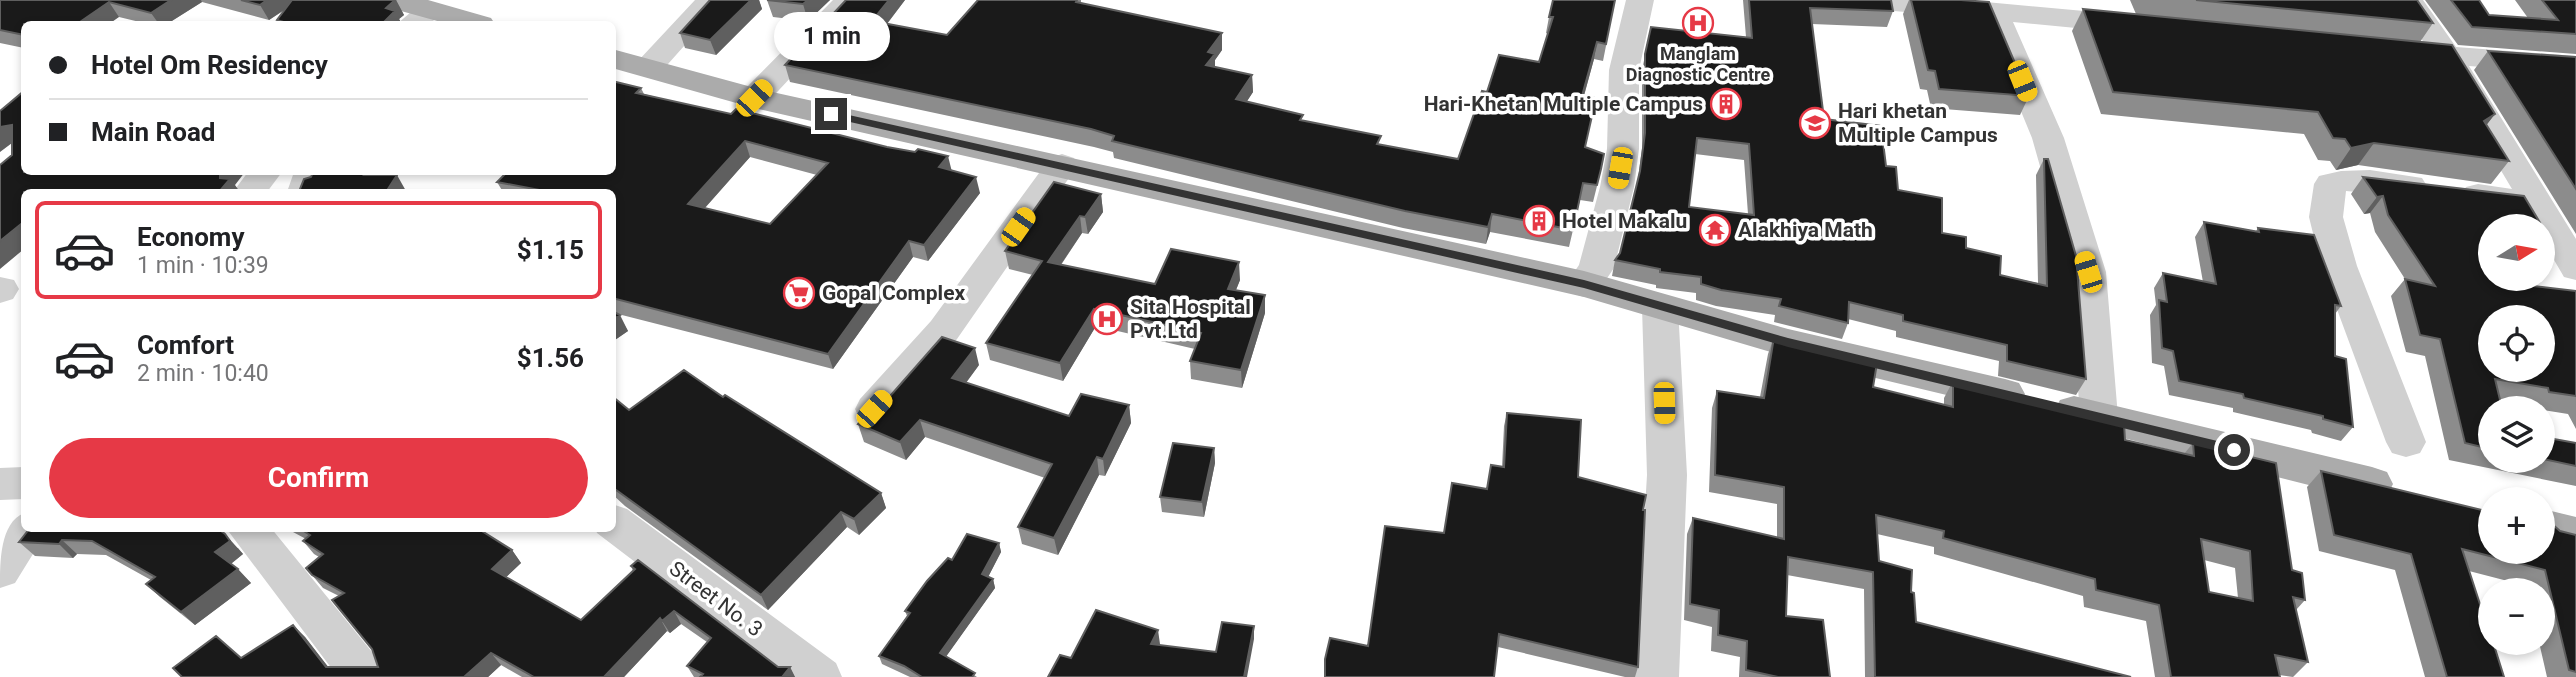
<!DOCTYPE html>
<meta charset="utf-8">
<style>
body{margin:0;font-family:Roboto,sans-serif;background:#f6f6f6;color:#202124;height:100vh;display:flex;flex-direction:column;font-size:26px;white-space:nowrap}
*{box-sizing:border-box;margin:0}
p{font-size:23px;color:#757577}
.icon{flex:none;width:38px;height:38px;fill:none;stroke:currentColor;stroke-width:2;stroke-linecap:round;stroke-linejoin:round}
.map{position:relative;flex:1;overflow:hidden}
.details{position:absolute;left:21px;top:189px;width:595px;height:343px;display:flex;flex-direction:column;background:#fff;border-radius:10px;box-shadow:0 4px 10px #0003}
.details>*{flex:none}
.guide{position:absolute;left:21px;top:21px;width:595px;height:154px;border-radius:10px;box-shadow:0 4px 10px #0003;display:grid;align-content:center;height:154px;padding:0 28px;background:#fff}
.needle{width:46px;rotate:79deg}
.fabs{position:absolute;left:2478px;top:214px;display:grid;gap:14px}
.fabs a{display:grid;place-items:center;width:77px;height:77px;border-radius:50%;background:#fff;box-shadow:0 4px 10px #0003;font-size:35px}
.end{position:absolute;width:32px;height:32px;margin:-16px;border:9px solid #333;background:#fff;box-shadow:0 0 0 4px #fff}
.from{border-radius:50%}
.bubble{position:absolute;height:49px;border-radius:24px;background:#fff;box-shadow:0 4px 10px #0003;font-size:23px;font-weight:700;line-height:49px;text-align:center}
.car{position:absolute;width:21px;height:42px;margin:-21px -10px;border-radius:9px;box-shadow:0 0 5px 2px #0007;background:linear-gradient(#f5c518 24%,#345 0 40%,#f5c518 0 76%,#345 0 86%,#f5c518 0)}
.guide b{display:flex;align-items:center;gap:24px;height:66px;font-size:26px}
.guide b+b{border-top:2px solid #e0e0e0}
.guide i{width:18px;height:18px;background:#202124}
ul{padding:12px 0 0;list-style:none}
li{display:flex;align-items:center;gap:21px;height:98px;margin:0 14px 10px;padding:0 14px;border:4px solid transparent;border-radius:10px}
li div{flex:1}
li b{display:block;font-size:26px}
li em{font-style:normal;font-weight:700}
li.selected{border-color:#e63946}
li>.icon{width:63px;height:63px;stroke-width:1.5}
.cta{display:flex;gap:14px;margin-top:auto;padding:14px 28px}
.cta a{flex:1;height:80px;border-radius:42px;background:#e63946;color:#fff;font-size:28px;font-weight:700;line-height:80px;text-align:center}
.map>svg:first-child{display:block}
</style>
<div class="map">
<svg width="2576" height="677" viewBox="0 0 2576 677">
<rect width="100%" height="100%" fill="#fff"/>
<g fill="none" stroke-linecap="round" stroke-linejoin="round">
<path fill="#d0d0d0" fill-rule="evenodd" d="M695,0H725L660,73L649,76L638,73L634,67L638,61Z
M833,0H863L765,105L754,108L743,105L739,98L743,91Z
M1626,0H1654L1639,70V149L1634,187L1614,268L1597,293L1584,297L1571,293L1566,284L1579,265L1600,187L1607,149L1609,70Z
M1858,0H1964L2128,15L2138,18L2143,24L2138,30L2128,33L2013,22L2064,138L2106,272L2118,417L2113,427L2099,432L2085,427L2080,417L2070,272L2032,138L1983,19L1872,9L1862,6Z
M2394,0H2423L2456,47L2576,56V74L2469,66L2576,239V280L2564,277L2543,241V226H2533L2526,213L2466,203L2461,195L2466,187L2478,184L2512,189L2437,63L2398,58L2394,52L2398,46L2425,44Z
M428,3L438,6L442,12L430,24H397L418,6Z
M1062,154L1074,158L1078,165L957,339L888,419L874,424L860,419L855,409L860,399L931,321L1050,158Z
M2370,170L2422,178L2427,186L2422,194L2410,197L2346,191L2343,217L2357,266L2426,442L2420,453L2406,457L2392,453L2386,442L2321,266L2309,217L2314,184L2319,176L2341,171Z
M248,172H282L267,192H233Z
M294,172H326L319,192H287Z
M0,277L14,280L19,289L13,299L0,303Z
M1660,294L1673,298L1678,307L1687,475L1679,677H1635L1647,475L1642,307L1647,298Z
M24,467V499L0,500V468Z
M612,504L627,509L836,663L842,677H786L597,533L595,528H612Z
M24,513V528H49L15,583L0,588C0,561 0,523 24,513Z
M226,528H271L381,663L387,677H338Z"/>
<path fill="#ababab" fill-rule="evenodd" d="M379,0H428L491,18L495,24H448L383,6Z
M612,49L759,89L1584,271L1788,329L2005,379L2019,383L2025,394L2019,405L2005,409L1788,357L1584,297L754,108L612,68Z
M2074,396L2372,467L2387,472L2393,484L2387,496L2372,501L2060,422L2054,411L2060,400Z
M2543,509L2576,517V553L2543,545Z"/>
</g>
<path fill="#8c8c8c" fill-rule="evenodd" d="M0,0H396L404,15L399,19L402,24H280L277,20L286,9L269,20L202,2L167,24H148L119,17L24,24V48L0,43Z
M710,0H759L762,9L716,55L685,48L680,33Z
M767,0H830L808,21L773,17Z
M846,0H905L887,24L947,35L978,0H1081V3L1222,50L1215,60V67L1252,75L1253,92L1246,102L1380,145L1458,159L1487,92L1539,62L1548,34L1546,33L1549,17L1615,0L1603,61L1594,59L1584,96L1586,147L1601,169L1597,186L1593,202L1580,200L1569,247L1490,232L1486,244L1403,228L1114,158L1113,152L1094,147L790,82L785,65Z
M1743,0H1891L1893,11L1887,27L1812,24L1824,119L1886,166L1898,190L1942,233L1966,248L2000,275L2038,283L2036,175L2044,159L2086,379L2076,395L1998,376L1999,361L1896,337V331L1848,319V323L1842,339L1774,322L1775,315L1716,306L1696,300V293L1656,288V285L1612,276L1615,260L1620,253L1637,186L1642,149V70L1651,27L1746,37ZM1695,154L1744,160L1748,214L1689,207Z
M1909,0H1961L2029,96L2020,115L1931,108L1927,90L1920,89L1903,14Z
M2130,0H2417L2433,23L2420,42L2495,114L2486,125L2509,161L2491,184L2358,165L2336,170L2330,161L2318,160L2304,134L2101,114L2072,31L2083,9L2328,33L2136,14Z
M2425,0H2479L2489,15L2528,18L2515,0H2576V54L2458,45Z
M2488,51L2576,57V234L2474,70Z
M641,88L644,94L951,171L980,193L928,261L913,257L833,369L618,314L628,331L612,342V192H503L497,182ZM750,157L817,175L770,224L705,208Z
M2363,177L2490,226L2525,285L2576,291V429L2568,414L2543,410V408H2532L2531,405L2500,399L2490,408V460H2543V437L2576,443V486L2449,460L2425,356L2406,352L2391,296L2405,279L2375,232L2370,213L2364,214L2351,194Z
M1101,194L1103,212L1088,234L1082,233L1061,265L1155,284L1240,280L1236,290L1265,295V313L1242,388L1191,379L1190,361L1195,349L1096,326L1063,381L990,360L986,343L1033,275L1009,269L1005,251Z
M2204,222L2256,231L2258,228L2341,306L2335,314V356L2353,427L2341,441L2312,433L2311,430L2233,412V408L2169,395L2164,366L2152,363L2150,315L2156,305L2154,288L2163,273L2203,282L2195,237Z
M1774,337L1873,387L1944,405V398L1953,381L2125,440L2184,454L2193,443L2292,570L2305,600L2296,610L2308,662L2293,677L2279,675L2280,677H2155L2146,621L2084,607L2083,596L1934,554V547L1877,534L1879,561L1911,592L1916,622L2131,677H1865L1864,589L1787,575L1786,616L1830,677H1739L1740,657L1711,651L1712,627L1684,620L1687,534L1693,518L1777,538V504L1709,492L1712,408L1717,391L1760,397L1768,354ZM2204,560L2235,568L2238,598L2209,592Z
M979,365L966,383L1069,416L1129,405L1131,423L1105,476L1099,475L1058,555L1022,544L1018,527L1045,478L925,437L906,460L864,442L858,424Z
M612,396L629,410L723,397L881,493L886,508L859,535L847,527L768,610L625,506L612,494Z
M1507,413L1578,477L1643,510L1638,667L1635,677H1625L1498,647L1368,646L1444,533L1487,489L1502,467L1504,426Z
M1214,448L1215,463L1204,517L1162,512L1160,497Z
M2321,471L2576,535V677H2547L2539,642H2543V590H2528L2527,586L2469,571L2504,677H2425L2395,570L2319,551L2307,487Z
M30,528L238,548L243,554L231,564L251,583L195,625L160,597L146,584L151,580L106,555L77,554L73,558L35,556L19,542Z
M290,528H477L512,550L521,563L506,577L581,620L633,571L631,566L778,667H790L795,677H694L687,666L707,642L681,624L670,633L667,631L624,677H522L501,665L488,677H182L241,658L293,625L305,637L328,667H378L372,649L339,596L323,588L306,568L319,557L314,554L303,541L306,539L293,532Z
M999,543L1001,552L988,577L993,579L995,588L946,656L977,677H910L882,664L879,656L907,616L905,611L952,560Z"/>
<path fill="#5f5f5f" d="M171,0H201L202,2L167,24H159L151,13Z
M267,0H299L269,20L260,5Z
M395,0H396L404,15L399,19L402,24H382L386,8Z
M751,0H759L762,9L716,55L710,40Z
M808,0H830L808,21L803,4Z
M889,0H905L876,38L872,21Z
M109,2L119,17L109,24H77Z
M1222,33V50L1215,60V70L1206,65L1208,52Z
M1597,42L1594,59L1579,113L1582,96Z
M1252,75L1253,92L1237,117L1236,99Z
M2495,114L2478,136L2484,121Z
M12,125V143L0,152V127Z
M745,141L750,157L694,220L688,204Z
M2374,143L2358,165L2336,170L2351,148Z
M948,156L952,172L939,167Z
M222,172H245L235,185L240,192H219L220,174Z
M366,172H381L374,191L364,175Z
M397,175L406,191L405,192H386Z
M976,177L980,193L928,261L924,245Z
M1101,194L1103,212L1088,234L1085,217Z
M2383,196L2370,213L2364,214L2377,197Z
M1492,214L1490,232L1486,244L1488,227Z
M1080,216L1082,233L1051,279L1048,262Z
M21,224L24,228V249L0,269V241Z
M909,241L913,257L833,369L828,354Z
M1239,262L1240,280L1229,307L1228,289Z
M1265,295V313L1242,388L1241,370Z
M1094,309L1096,326L1063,381L1060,363Z
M620,315L628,331L612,342V320Z
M975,348L979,365L956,396L952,378Z
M1129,405L1131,423L1105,476L1103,459Z
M920,420L925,437L906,460L900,442Z
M1214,448L1215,463L1204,517L1202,502Z
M1097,457L1099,475L1058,555L1054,538Z
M881,493L886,508L859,535L854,519Z
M841,512L847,527L768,610L761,595Z
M225,534L243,554L228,566L215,552Z
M62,540L77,554L73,558L59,544Z
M999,543L1001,552L985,583L982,574Z
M512,550L521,563L501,582L492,569Z
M238,569L251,583L195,625L181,612Z
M993,579L995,588L943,661L940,653Z
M674,611L681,624L670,633L662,621Z
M660,618L667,631L624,677H604Z
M293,625L305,637L336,677L326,667Z
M1254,626V639L1247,677H1244Z
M1158,630L1160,644L1153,657L1151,644Z
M491,653L501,665L488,677H464Z
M790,667L795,677H782Z"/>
<path fill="#1a1a1a" stroke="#5f5f5f" stroke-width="2" fill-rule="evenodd" d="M0,0H171L151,13L109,2L77,24H24V35L0,30Z
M241,0H267L260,5Z
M292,0H395L386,8L395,11L382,24H290L277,20Z
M710,0H751L710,40L680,33Z
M767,0H808L803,4Z
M846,0H889L872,21L947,35L978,0H1077L1076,2L1222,33L1208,52L1215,54L1206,65L1252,75L1236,99L1303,115L1300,120L1381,136L1377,144L1458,159L1482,91L1487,92L1499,55L1539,62L1553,17H1549L1553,0H1615L1606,44L1597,42L1582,96L1596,98L1585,147L1604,154L1601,169L1597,185L1583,183L1573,230L1492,214L1488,227L1405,211L1112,141L1114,136L1091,129L785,65Z
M1749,0H1891L1893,11L1810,8L1824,119L1881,126L1886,166L1896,167L1898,190L1942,198V233L1966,237V248L2001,256L2000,275L2047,286L2044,159H2048L2076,256L2086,379L2007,361V345L1903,321V315L1849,302L1848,323L1779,306L1781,299L1721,290L1701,284V277L1660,272V269L1615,260L1620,253L1640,171L1645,133V54L1651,27L1752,38ZM1697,138L1749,144L1754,215L1689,207Z
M1911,0H1961L1989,2L2029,96L1939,89L1935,71L1928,70Z
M2196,0H2417L2433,23Z
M2451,0H2479L2489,15L2558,20L2542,0H2576V34L2472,27Z
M2083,9L2452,45L2495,114L2484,121L2509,161L2374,143L2351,148L2345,139L2333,138L2318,112L2113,92Z
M2488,51L2576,57V189Z
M612,81L641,88L636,93L731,114L736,109L887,147L915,152L918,149L948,156L939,167L976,177L924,245L909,241L828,354L612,298V192H550L497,182L507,172H612ZM745,141L828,163L770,224L688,204Z
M24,91V172H222L220,174V178L230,179L219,192H24V225L21,224L0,241V165L12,155V125L0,127V111Z
M313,172H366L364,175H397L386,192H301L300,189L304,179L311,177Z
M2363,177L2524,196L2542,226H2490V278H2522L2525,285L2576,291V396L2549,392L2548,388L2495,379L2502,408H2490V449L2465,443L2440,339L2420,335L2405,279L2435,286L2388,215L2383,196L2377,197ZM2490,317H2543V369H2490Z
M1054,182L1101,194L1085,217L1080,216L1048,262L1155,284L1171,249L1239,262L1228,289L1265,295L1241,370L1190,361L1201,333L1094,309L1060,363L986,343L1042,261L1005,251Z
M2204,222L2259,232L2258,228L2314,235L2341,306L2335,305V356L2346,359L2353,427L2323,419V416L2244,398L2243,394L2179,381L2173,351L2162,348L2159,300L2167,302L2163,273L2216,284Z
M612,311L620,315L612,320Z
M942,337L975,348L952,378L1069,416L1081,394L1129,405L1103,459L1097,457L1054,538L1018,527L1052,464L920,420L900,442L858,424L872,408L884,403Z
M1774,337L1877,363L1873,387L1953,407V381L2124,423L2125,440L2194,456L2193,443L2276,463L2292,570L2302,573L2305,600L2293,597L2308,662L2275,655L2280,677H2171L2159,605L2096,590L2095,579L1943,538L1944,531L1876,515L1879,561L1912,570L1911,592L1914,593L1916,622L2131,677H1875L1873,572L1788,557L1786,616L1823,620L1830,677H1778L1746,670L1747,641L1718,635L1719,610L1690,604L1693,518L1784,539V487L1715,475L1717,391L1764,398ZM2201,539L2250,551L2253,601L2209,592Z
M684,370L723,397L725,395L881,493L854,519L841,512L761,595L612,487V396L629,410Z
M1507,413L1581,420L1578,477L1646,495L1643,510H1645L1638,667L1499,634L1494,677H1325V659L1330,638L1368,646L1385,526L1444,533L1452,483L1487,489L1491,465L1504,467Z
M2543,437L2576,443V466L2543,459Z
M1173,443L1214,448L1202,502L1160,497Z
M2321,471L2490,512V551H2543V522L2552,524L2560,531L2576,535V672L2569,670L2545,570L2462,549L2490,635V642H2493L2504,677H2447L2411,554L2334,535Z
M30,528H217L225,534L230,541L215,552L238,569L181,612L146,584L155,577L92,541L62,540L59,544L19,542Z
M299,528H477L512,550L492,569L581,620L635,569L631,566L638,560L778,667H790L782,677H700L703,674L687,666L711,638L674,611L662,621L660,618L604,677H534L491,653L464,677H182L173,668L216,636L241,658L293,625L326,667H378L372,649L332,600L344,593L312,575L306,568L323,554L303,541L310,535Z
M967,534L999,543L982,574L993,579L940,653L975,673L972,677H922L904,666L879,656L910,613L905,611L927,581L948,558L952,560Z
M1096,610L1158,630L1151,644L1216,652L1222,622L1254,626L1244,677H1048L1060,655L1071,658Z"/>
<path fill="#333" d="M831,111L1584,280L1788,338L2234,445L2240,450L2234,455L1788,347L1584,288L828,117Z"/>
<defs>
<g id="hospital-ring" transform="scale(1.575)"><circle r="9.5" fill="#fff" stroke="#e63946" stroke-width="1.5"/><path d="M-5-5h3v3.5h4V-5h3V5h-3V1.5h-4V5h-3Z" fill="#e63946"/></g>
<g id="building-ring" transform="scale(1.575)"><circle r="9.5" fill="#fff" stroke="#e63946" stroke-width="1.5"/><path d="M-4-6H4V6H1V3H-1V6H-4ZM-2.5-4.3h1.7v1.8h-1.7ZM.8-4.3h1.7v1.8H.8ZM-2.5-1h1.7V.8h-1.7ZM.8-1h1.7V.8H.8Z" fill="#e63946"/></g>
<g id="school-ring" transform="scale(1.575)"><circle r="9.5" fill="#fff" stroke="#e63946" stroke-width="1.5"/><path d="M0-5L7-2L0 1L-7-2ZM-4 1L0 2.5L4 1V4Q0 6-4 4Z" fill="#e63946"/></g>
<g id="temple-ring" transform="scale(1.575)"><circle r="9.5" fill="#fff" stroke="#e63946" stroke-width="1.5"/><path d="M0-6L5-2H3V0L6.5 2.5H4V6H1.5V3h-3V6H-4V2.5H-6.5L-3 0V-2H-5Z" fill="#e63946"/></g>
<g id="supermarket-ring" transform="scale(1.575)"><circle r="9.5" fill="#fff" stroke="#e63946" stroke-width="1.5"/><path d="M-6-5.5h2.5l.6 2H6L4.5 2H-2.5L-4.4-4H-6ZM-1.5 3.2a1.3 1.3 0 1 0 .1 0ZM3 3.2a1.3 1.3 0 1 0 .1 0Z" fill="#e63946"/></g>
</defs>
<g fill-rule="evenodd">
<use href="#hospital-ring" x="1698" y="23"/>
<use href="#building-ring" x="1726" y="104"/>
<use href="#school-ring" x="1815" y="123"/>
<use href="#building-ring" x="1539" y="221"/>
<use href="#temple-ring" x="1715" y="230"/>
<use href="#supermarket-ring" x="799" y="293"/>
<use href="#hospital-ring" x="1107" y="319"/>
</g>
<g text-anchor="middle" stroke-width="7" stroke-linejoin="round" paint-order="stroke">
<g font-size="18" font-weight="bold" fill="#333" stroke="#fff">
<text x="1698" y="60">Manglam<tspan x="1698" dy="21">Diagnostic Centre</tspan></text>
</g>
<g font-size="21" font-weight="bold" fill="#333" stroke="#fff" text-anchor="start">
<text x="1703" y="111" text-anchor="end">Hari-Khetan Multiple Campus</text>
<text x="1838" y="118">Hari khetan<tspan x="1838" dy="24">Multiple Campus</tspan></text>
<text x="1562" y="228">Hotel Makalu</text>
<text x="1738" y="237">Alakhiya Math</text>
<text x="822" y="300">Gopal Complex</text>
<text x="1130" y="314">Sita Hospital<tspan x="1130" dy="24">Pvt.Ltd</tspan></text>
</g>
<g font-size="21" fill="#333" stroke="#fff">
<text transform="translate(716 599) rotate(37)" y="7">Street No. 3</text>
</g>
</g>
</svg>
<div class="fabs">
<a><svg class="needle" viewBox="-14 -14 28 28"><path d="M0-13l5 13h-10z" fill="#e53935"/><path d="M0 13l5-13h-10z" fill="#757577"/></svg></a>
<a><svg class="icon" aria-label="locate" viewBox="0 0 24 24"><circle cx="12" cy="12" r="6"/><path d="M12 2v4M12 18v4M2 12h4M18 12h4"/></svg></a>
<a><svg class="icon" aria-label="layers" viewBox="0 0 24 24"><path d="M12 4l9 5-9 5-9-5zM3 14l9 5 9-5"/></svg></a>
<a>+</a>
<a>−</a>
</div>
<i class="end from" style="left:2234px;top:450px"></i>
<i class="end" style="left:831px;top:114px"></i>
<div class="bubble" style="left:774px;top:12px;width:116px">1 min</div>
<i class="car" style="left:2022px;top:81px;rotate:158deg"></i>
<i class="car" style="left:754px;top:98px;rotate:44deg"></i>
<i class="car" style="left:1620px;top:168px;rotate:190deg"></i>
<i class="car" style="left:1018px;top:227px;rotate:35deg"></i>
<i class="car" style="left:2088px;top:272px;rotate:343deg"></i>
<i class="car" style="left:1664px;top:403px;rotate:178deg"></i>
<i class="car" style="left:874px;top:409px;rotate:42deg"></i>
<div class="guide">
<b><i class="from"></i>Hotel Om Residency</b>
<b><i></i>Main Road</b>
</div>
<section class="details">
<ul>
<li class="selected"><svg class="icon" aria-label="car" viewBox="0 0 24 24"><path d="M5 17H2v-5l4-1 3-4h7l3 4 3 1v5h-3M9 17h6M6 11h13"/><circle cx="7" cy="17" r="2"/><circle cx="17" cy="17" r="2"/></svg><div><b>Economy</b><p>1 min · 10:39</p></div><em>$1.15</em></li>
<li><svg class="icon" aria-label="car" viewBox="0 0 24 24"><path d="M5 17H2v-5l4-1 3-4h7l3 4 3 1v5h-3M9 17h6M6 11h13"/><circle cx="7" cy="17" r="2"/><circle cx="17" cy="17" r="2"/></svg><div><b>Comfort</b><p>2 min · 10:40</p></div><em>$1.56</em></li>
</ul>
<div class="cta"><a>Confirm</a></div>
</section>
</div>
